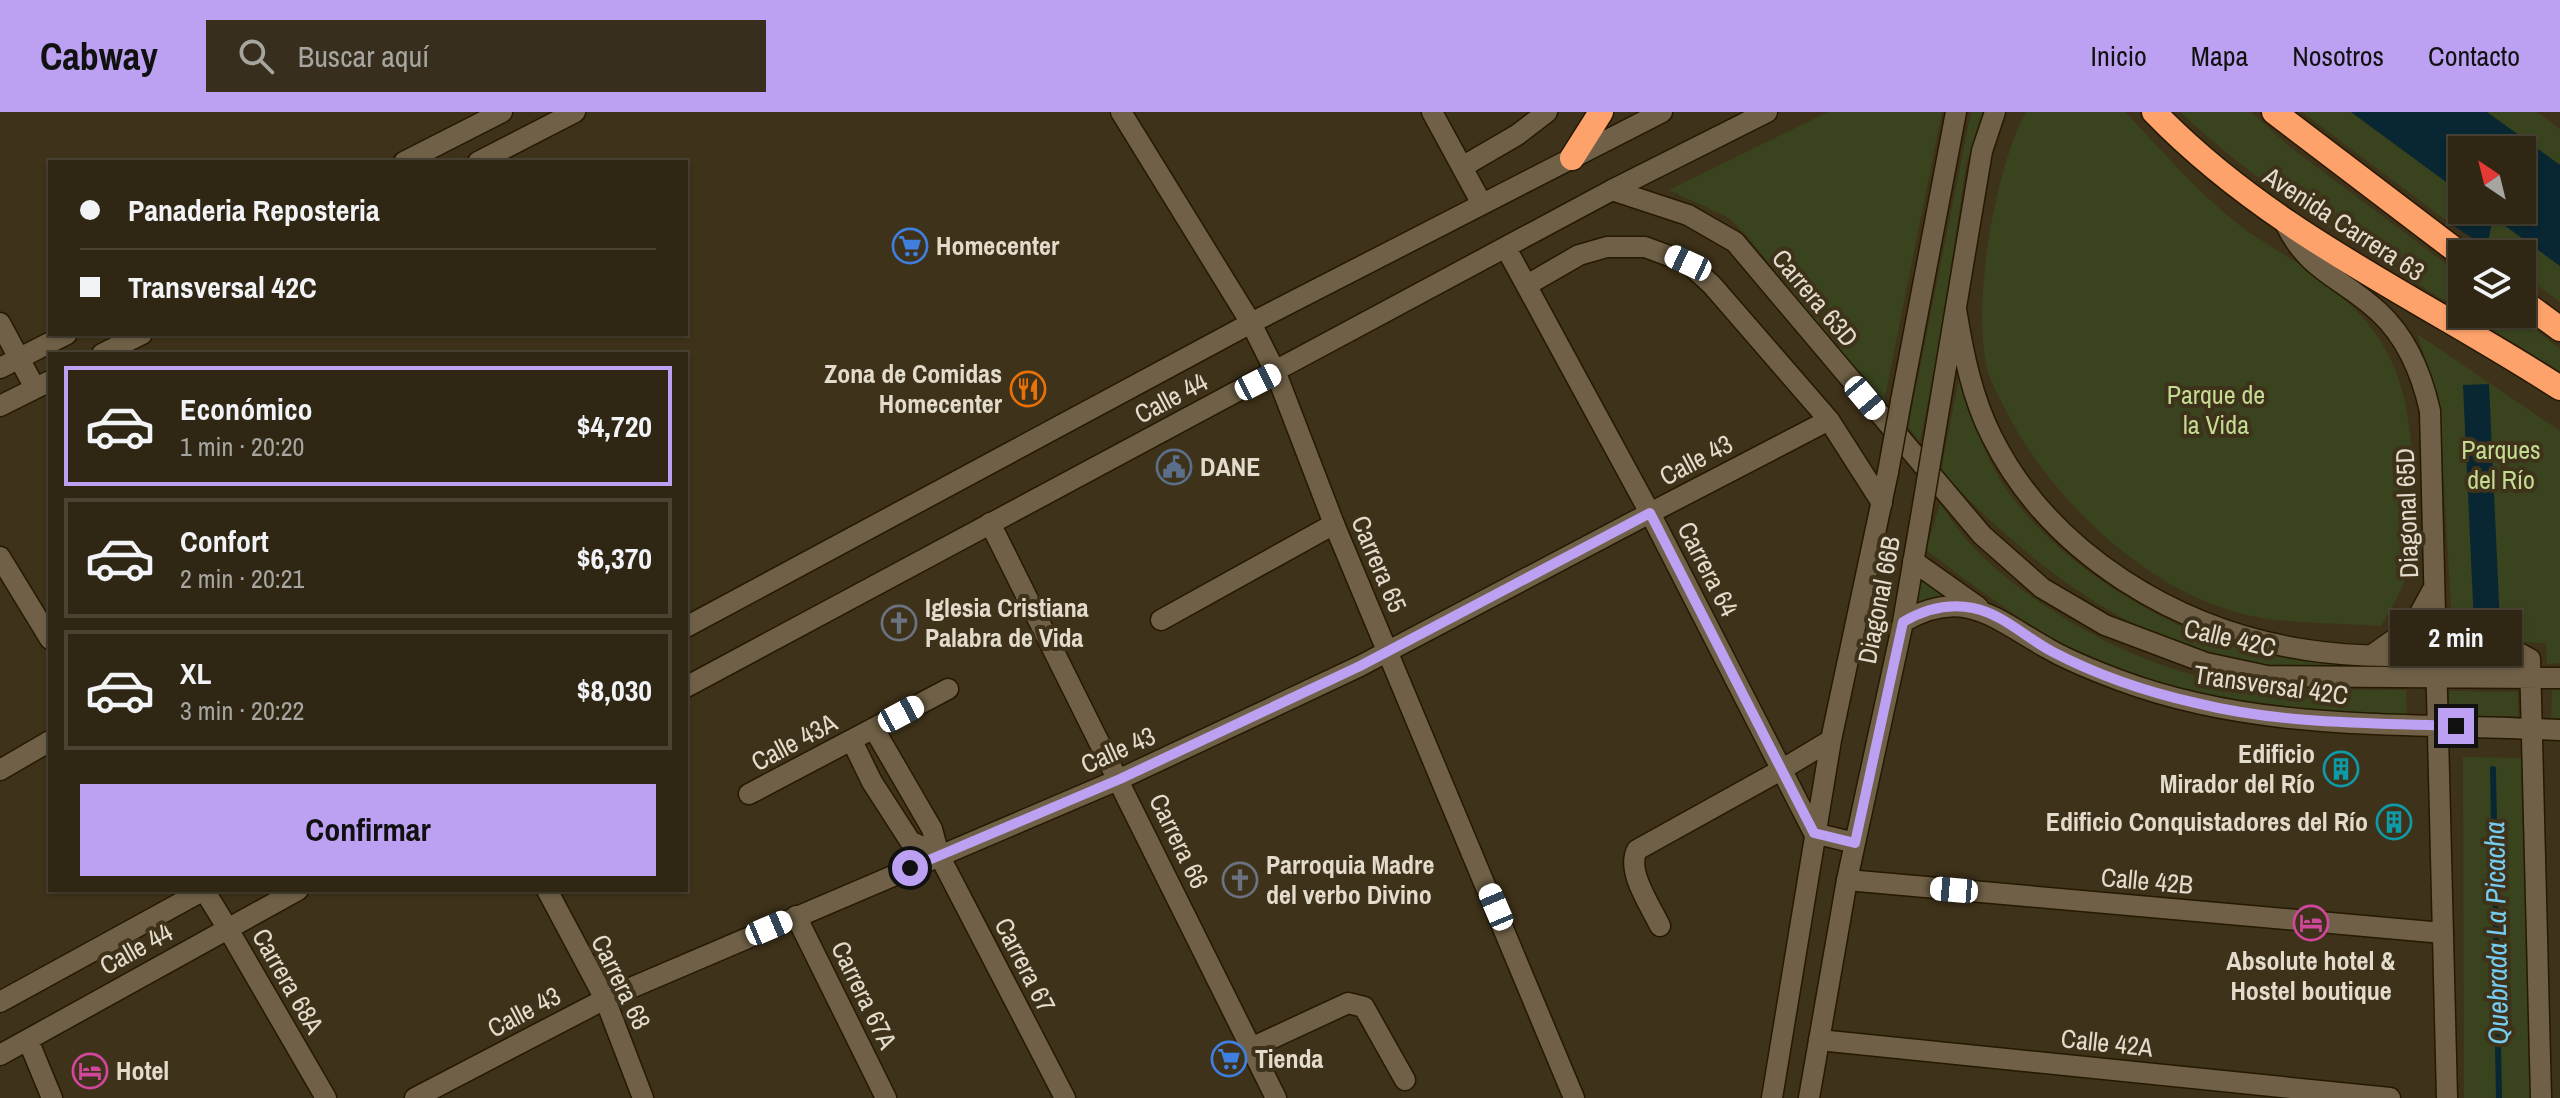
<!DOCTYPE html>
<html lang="es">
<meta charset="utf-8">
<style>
body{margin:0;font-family:"Archivo Narrow",sans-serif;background:#372e1d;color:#f1f3f6;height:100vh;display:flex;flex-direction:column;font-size:30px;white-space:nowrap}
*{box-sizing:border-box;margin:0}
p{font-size:26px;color:#a7a5a0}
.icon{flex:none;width:44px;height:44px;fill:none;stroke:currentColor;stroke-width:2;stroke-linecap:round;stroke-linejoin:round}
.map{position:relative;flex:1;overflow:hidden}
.drawer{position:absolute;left:48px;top:240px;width:640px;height:540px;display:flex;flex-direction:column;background:#2f2614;border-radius:0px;box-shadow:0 2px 6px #0004,0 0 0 2px #4a4334}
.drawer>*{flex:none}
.banner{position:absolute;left:48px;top:48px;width:640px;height:176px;border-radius:0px;box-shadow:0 2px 6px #0004,0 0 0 2px #4a4334;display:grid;align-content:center;height:176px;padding:0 32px;background:#2f2614}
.needle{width:52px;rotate:325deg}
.buttons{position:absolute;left:2448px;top:24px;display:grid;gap:16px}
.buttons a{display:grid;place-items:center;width:88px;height:88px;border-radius:0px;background:#2f2614;box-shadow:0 2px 6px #0004,0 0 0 2px #4a4334;font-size:40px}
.end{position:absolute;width:36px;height:36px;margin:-18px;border:10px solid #bca0f2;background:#111;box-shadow:0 0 0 4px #111}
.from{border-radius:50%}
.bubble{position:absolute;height:56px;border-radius:0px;background:#2f2614;box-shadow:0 2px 6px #0004,0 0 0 2px #4a4334;font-size:26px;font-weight:700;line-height:56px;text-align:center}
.car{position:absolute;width:24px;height:48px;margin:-24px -12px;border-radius:10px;box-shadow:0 0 6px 2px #0007;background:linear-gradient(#fff 24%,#345 0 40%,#fff 0 76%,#345 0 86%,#fff 0)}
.banner b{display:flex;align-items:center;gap:28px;height:76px;font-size:30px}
.banner b+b{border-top:2px solid #4a4334}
.banner i{width:20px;height:20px;background:#f1f3f6}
ul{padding:14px 0 0;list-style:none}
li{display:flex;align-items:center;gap:24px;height:120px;margin:0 16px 12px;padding:0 16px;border:4px solid #4a4334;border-radius:0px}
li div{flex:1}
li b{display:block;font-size:30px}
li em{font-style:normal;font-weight:700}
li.active{border-color:#bca0f2}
li>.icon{width:72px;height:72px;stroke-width:1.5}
.action{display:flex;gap:16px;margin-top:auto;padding:16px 32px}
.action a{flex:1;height:92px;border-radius:0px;background:#bca0f2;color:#111;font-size:32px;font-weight:700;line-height:92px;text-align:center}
header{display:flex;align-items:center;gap:48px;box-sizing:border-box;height:112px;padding:0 40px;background:#bca0f2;color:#111}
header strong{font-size:38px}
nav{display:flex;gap:44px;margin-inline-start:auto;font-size:28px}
.search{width:560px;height:72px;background:#372e1d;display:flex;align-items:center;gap:20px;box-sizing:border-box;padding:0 28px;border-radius:0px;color:#a7a5a0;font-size:30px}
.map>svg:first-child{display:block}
</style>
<header>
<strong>Cabway</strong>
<div class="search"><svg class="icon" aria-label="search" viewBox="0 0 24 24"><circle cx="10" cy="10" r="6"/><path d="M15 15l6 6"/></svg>Buscar aquí</div>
<nav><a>Inicio</a><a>Mapa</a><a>Nosotros</a><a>Contacto</a></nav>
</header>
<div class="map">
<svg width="2560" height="986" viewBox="0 0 2560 986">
<rect width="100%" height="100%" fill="#3f321a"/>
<path fill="#39441f" d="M1828,0H1942L1883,295L1749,126L1729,106L1669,78Z
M1971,0H1983L1966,53L1941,223L1920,330L1908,315Z
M2026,0H2125C2159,35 2191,73 2228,104C2258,130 2297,147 2328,173C2398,229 2409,280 2414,365C2418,435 2418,453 2381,514C2340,511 2282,512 2243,502C2143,477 2047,383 2003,293C1998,282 1991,271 1988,260C1971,196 1994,58 2026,0Z
M2180,0H2251L2290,35L2462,164V199C2364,139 2264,79 2180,0Z
M2302,0H2351L2453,75L2448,110Z
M2487,0H2537L2560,17V53Z
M2492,104L2560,154V190L2522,162V142H2495L2487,136Z
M2467,202H2514L2560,237V259Z
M2417,222L2560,319V551L2547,552L2546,531L2453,528L2439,287Z
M1960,261C1971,295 1980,333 1998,364C2046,448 2180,529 2273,544C2317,551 2364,550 2408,553C2364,554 2318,559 2274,555C2142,542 2029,453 1941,359Z
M1940,392C1951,407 1961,423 1974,436C2028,492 2123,546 2199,564C2267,579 2337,578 2406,578L2407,603C2316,601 2217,601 2131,566C2055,535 1991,487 1926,438Z
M1921,461L1954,485L1932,487L1914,496Z
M2552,578H2560V609H2551Z
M2449,579L2518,580V604H2449Z
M2463,645L2525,646L2536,986H2464Z"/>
<path fill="#082732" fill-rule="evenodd" d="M2351,0H2487L2560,53V154L2493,105L2487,136L2448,110L2453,75ZM2462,38H2522V98H2462Z
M2489,272L2500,512L2474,513L2463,273Z"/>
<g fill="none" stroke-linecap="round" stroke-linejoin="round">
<path stroke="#082732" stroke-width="6" d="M2493,657L2499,986"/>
<g stroke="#251902" stroke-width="23">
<path id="street" d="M1432,0L1482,92
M404,50L502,0
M478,50L575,0
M1462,55L1517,23L1547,0
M1527,173L1579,143L1607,135H1645L1688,151L1712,173L1829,308L1882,391
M0,211L35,276
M102,242L142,222
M0,256L67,222
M0,294L50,269
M1650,401L1829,308
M990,411L1276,986
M1161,508L1334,412
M874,617L932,717L939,743L1065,986
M2532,617L2560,618
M852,629L872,670L910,729L939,743
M749,682L948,577
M1847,768L2443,821
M547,778L605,887L643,986
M796,804L886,986
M1660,814C1650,793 1626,759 1637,738L1781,658
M228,817L326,986
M1819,928L2390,986
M1251,936L1348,891L1364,895L1405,968"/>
</g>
<g stroke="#251902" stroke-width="23">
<path id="secondary" d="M1121,0L1251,211L1276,261L1334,412L1574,986
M1612,78L1688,103L1735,130L1982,423L2042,476L2105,513L2206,551L2267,564L2560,566
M2285,111C2308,160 2343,166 2379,200C2407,226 2422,263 2430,299L2447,986
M1506,136L1650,401L1814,721L1855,731
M1956,197C1963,240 1972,286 1992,325C2051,443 2180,519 2307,538C2377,549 2449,542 2519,541L2530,547L2541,986
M1901,289L1956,0
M1933,333L1982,39L1995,0
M0,445L50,527
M1913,449L1978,495
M1903,510C1964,474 1995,507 2047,536C2069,549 2095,559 2119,568C2252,618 2392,611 2532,617
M686,515L1251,211L1662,0
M2375,541L2413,514L2432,479
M686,575L1612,78L1767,0
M0,658L50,629
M1781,658L1831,628
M204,778L228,817
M0,890L204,778
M28,928L52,986
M0,943L298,778
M415,986L605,887L1120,667L1360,554L1650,401
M1772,986L1831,628L1888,360
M1809,986L1847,768L1903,510L1921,405"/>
</g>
<g stroke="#251902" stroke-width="27">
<path id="highway" d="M2154,0C2271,121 2421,186 2560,276
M2274,0L2462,143
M1572,46L1601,0
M2522,189L2560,217"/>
</g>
<use href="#street" stroke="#6f6047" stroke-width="20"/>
<use href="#secondary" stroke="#6f6047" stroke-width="20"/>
<use href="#highway" stroke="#fea26b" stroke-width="24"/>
<g stroke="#251902" stroke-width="23" stroke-linecap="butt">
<path id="secondary-bridge" d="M1888,360L1901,289
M1921,405L1933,333"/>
</g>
<use href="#secondary-bridge" stroke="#6f6047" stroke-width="20"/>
</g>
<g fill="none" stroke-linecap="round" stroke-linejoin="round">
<path stroke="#bca0f2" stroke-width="10" d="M910,756L1120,667L1360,554L1650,401L1814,721L1855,731L1903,510C1925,497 1948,491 1973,496C2003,502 2026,526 2053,540C2097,563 2147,580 2196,591C2281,612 2368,611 2456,614"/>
</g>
<defs>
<g id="supermarket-ring" transform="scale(1.8)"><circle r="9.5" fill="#3f321a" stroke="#3f7fe0" stroke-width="1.5"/><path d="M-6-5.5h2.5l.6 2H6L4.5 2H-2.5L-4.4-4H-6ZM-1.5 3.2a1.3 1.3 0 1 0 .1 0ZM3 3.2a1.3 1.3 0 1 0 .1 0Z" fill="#3f7fe0"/></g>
<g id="restaurant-ring" transform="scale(1.8)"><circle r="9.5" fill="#3f321a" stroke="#e8710a" stroke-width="1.5"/><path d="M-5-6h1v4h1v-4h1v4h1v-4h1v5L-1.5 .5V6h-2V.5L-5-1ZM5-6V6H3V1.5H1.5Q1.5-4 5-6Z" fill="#e8710a"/></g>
<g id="civic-ring" transform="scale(1.8)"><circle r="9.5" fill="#3f321a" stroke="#5c6f8a" stroke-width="1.5"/><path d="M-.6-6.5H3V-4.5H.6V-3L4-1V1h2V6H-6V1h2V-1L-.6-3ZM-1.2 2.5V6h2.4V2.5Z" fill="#5c6f8a"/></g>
<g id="church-ring" transform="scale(1.8)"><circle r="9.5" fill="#3f321a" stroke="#6b7280" stroke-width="1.5"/><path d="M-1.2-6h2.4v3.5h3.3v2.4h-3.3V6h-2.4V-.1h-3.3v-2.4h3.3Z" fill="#6b7280"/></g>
<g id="building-ring" transform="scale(1.8)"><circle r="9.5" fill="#3f321a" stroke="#0f9aa8" stroke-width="1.5"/><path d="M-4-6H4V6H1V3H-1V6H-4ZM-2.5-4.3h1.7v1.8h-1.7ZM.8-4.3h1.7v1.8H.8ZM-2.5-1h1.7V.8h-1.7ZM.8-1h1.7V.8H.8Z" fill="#0f9aa8"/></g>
<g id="hotel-ring" transform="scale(1.8)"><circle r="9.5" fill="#3f321a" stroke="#d1479c" stroke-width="1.5"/><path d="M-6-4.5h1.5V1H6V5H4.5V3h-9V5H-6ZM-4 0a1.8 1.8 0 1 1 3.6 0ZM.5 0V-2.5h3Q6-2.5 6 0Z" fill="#d1479c"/></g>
</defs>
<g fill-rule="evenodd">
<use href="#supermarket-ring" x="910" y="134"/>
<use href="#restaurant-ring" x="1028" y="277"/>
<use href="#civic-ring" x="1174" y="355"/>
<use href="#church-ring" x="899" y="511"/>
<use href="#building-ring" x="2341" y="657"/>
<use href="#building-ring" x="2394" y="710"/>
<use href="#church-ring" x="1240" y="768"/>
<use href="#hotel-ring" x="2311" y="811"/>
<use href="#supermarket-ring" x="1229" y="947"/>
<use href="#hotel-ring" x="90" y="959"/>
</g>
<g text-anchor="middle" stroke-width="8" stroke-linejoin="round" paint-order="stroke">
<g font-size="26" fill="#e3dbcc" stroke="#3f321a">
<text transform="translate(2344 112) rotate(33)" y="9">Avenida Carrera 63</text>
<text transform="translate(1815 186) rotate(50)" y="9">Carrera 63D</text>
<text transform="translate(1171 286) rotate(-28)" y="9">Calle 44</text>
<text transform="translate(1696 348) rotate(-28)" y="9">Calle 43</text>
<text transform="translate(2407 401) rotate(-92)" y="9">Diagonal 65D</text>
<text transform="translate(1379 452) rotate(67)" y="9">Carrera 65</text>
<text transform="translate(1708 457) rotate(63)" y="9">Carrera 64</text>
<text transform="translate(1879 488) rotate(-79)" y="9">Diagonal 66B</text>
<text transform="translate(2230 526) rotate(13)" y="9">Calle 42C</text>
<text transform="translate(2271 573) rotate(8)" y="9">Transversal 42C</text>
<text transform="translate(794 630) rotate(-28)" y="9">Calle 43A</text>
<text transform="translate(1118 638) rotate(-24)" y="9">Calle 43</text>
<text transform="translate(1179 729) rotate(64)" y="9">Carrera 66</text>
<text transform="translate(2147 769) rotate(5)" y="9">Calle 42B</text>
<text transform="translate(136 837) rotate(-29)" y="9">Calle 44</text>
<text transform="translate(1025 853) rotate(63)" y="9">Carrera 67</text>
<text transform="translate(288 869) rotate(60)" y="9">Carrera 68A</text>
<text transform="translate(621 870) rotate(64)" y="9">Carrera 68</text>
<text transform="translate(864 883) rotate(64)" y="9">Carrera 67A</text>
<text transform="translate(524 900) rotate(-28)" y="9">Calle 43</text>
<text transform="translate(2107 931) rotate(6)" y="9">Calle 42A</text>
</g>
<g font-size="26" font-weight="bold" fill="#e3dbcc" stroke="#3f321a" text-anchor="start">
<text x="936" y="143">Homecenter</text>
<text x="1002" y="271" text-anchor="end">Zona de Comidas<tspan x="1002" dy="30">Homecenter</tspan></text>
<text x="1200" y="364">DANE</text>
<text x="925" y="505">Iglesia Cristiana<tspan x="925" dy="30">Palabra de Vida</tspan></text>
<text x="2315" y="651" text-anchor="end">Edificio<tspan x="2315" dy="30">Mirador del Río</tspan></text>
<text x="2368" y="719" text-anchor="end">Edificio Conquistadores del Río</text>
<text x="1266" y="762">Parroquia Madre<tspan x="1266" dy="30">del verbo Divino</tspan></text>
<text x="2311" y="858" text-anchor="middle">Absolute hotel &amp;<tspan x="2311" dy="30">Hostel boutique</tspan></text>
<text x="1255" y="956">Tienda</text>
<text x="116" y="968">Hotel</text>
</g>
<g font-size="26" fill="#c4db92" stroke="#3f321a">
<text x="2216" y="292">Parque de<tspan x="2216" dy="30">la Vida</tspan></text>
<text x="2501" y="347">Parques<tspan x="2501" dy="30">del Río</tspan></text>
</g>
<g font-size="28" font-style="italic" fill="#75cdf1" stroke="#3f321a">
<text transform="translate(2496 821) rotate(-91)" y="10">Quebrada La Picacha</text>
</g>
</g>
</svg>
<div class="buttons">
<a><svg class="needle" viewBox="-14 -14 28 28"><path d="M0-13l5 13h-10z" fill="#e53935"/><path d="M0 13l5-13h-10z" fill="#a7a5a0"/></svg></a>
<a><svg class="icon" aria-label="layers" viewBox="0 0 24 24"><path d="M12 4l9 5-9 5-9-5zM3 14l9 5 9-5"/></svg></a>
</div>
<i class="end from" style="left:910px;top:756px"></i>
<i class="end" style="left:2456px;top:614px"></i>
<div class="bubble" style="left:2390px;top:498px;width:132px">2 min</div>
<i class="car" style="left:1688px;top:151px;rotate:295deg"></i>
<i class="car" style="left:1258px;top:270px;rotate:63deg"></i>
<i class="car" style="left:1865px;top:286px;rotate:140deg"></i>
<i class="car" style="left:901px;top:602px;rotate:62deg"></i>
<i class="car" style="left:1954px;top:778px;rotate:275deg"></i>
<i class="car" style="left:1496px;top:795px;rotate:337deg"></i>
<i class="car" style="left:769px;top:816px;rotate:67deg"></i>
<div class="banner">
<b><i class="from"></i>Panaderia Reposteria</b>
<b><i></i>Transversal 42C</b>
</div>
<section class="drawer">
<ul>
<li class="active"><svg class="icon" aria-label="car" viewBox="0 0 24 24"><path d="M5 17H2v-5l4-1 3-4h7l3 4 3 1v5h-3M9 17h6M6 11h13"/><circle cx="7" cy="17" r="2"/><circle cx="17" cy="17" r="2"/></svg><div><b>Económico</b><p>1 min · 20:20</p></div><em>$4,720</em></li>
<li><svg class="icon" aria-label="car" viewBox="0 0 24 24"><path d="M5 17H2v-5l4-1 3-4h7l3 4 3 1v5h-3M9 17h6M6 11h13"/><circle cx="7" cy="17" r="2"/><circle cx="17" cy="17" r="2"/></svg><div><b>Confort</b><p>2 min · 20:21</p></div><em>$6,370</em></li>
<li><svg class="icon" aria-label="car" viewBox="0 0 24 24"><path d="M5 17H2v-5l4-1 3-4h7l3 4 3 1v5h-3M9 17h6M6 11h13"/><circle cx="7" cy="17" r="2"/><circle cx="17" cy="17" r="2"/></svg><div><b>XL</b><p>3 min · 20:22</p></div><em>$8,030</em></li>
</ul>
<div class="action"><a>Confirmar</a></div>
</section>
</div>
